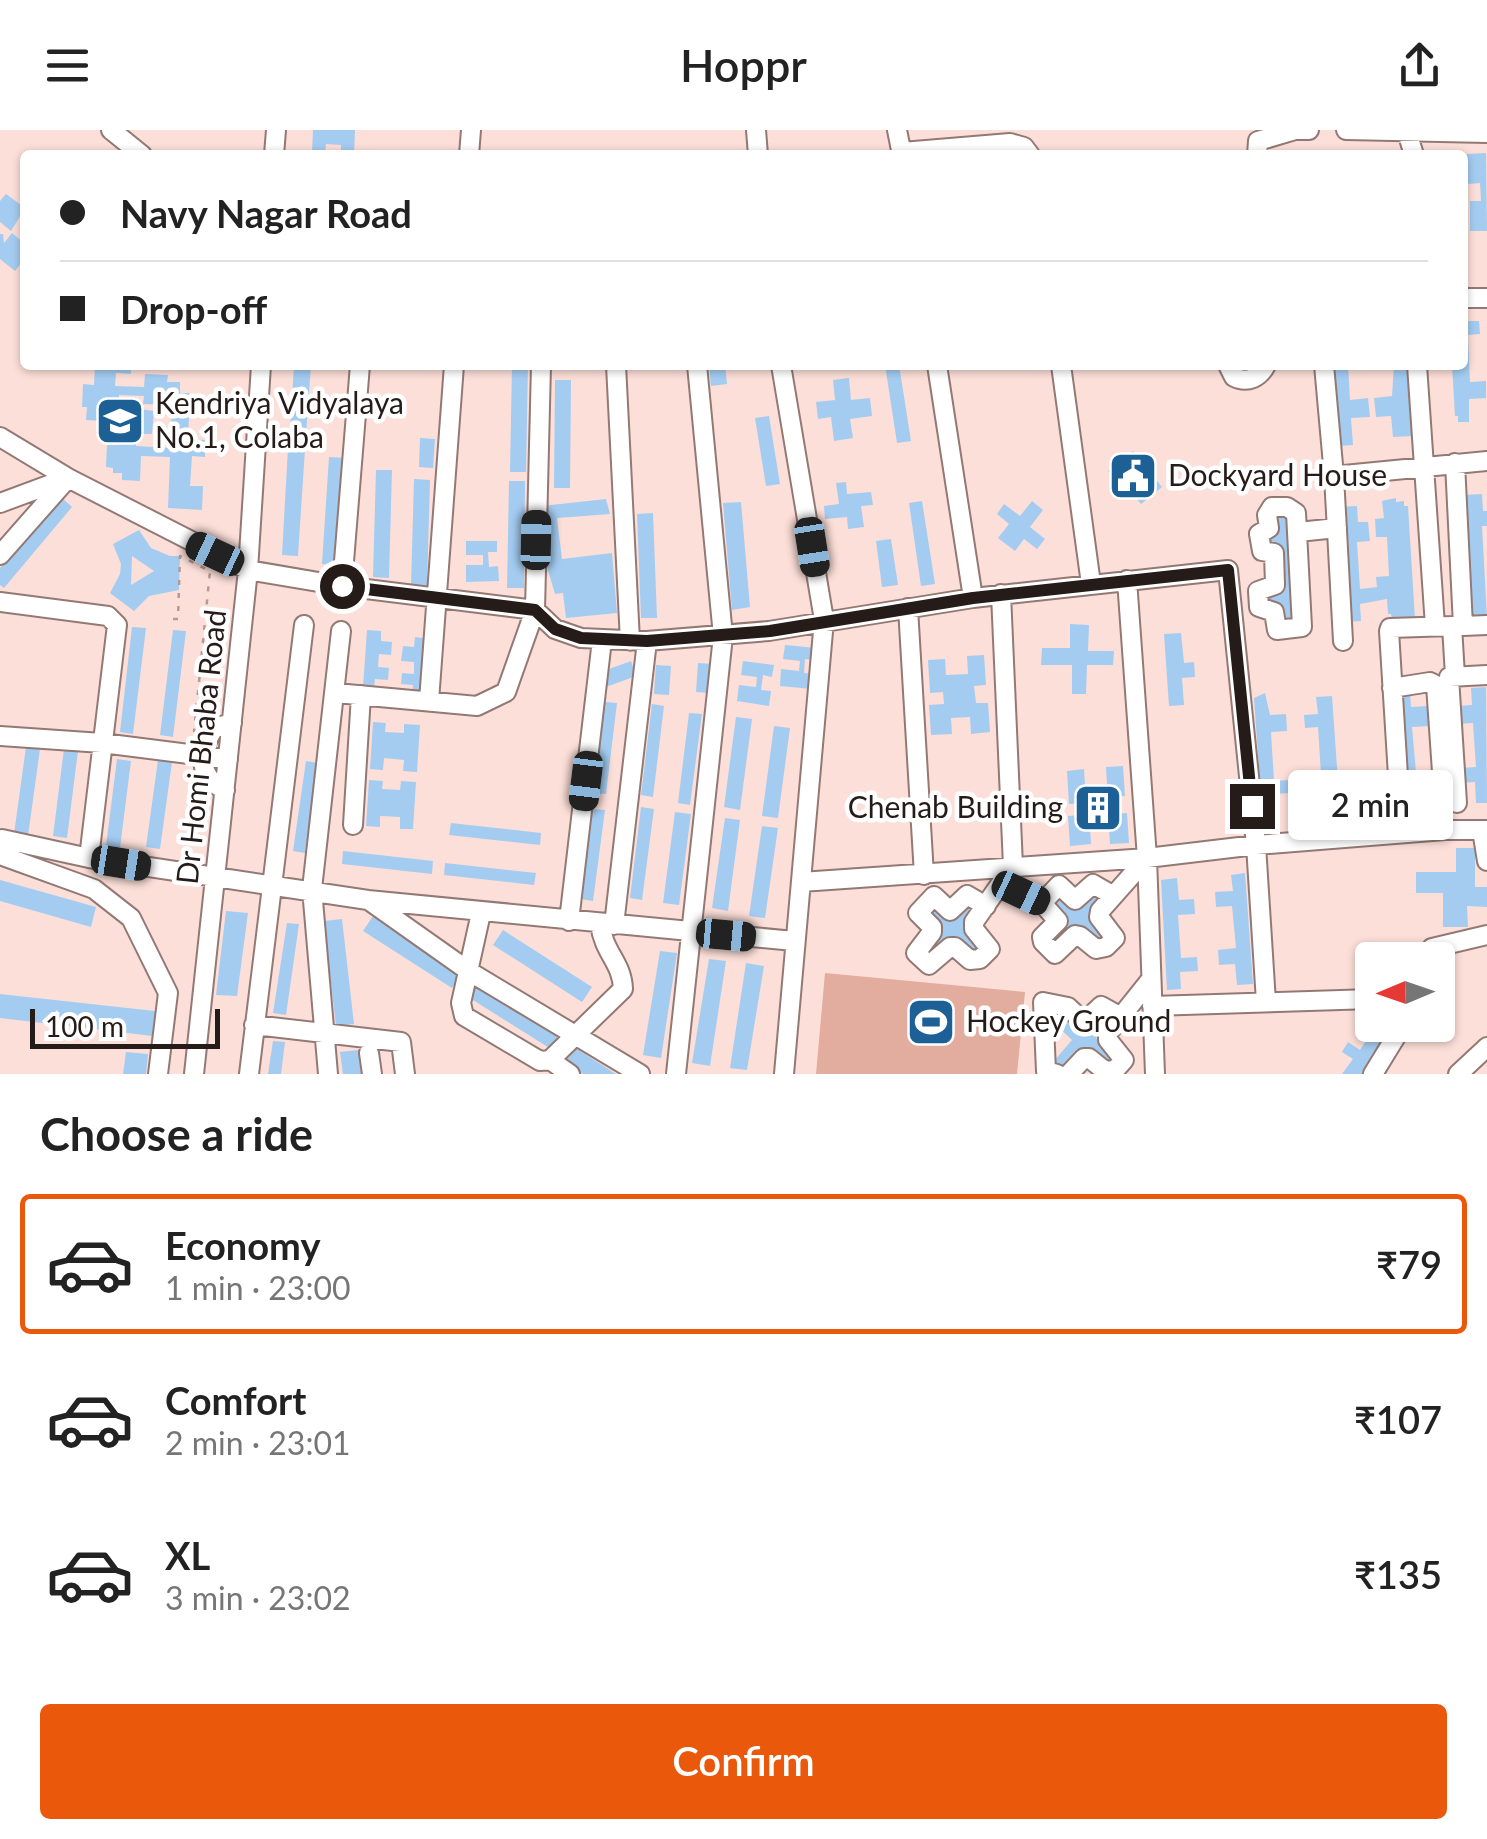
<!DOCTYPE html>
<meta charset="utf-8">
<style>
body{margin:0;font-family:Lato,sans-serif;background:#f2f2f2;color:#222;height:100vh;display:flex;flex-direction:column;font-size:38px;white-space:nowrap}
*{box-sizing:border-box;margin:0}
p{font-size:32px;color:#767676}
.icon{flex:none;width:55px;height:55px;fill:none;stroke:currentColor;stroke-width:2;stroke-linecap:round;stroke-linejoin:round}
.map{position:relative;height:944px;overflow:hidden}
.details{display:flex;flex-direction:column;background:#fff;flex:1}
.details>*{flex:none}
.banner{position:absolute;left:20px;top:20px;width:1448px;height:220px;border-radius:10px;box-shadow:0 2px 8px #0004;display:grid;align-content:center;height:220px;padding:0 40px;background:#fff}
.needle{width:65px;rotate:268deg}
.controls{position:absolute;left:1355px;top:812px;display:grid;gap:20px}
.controls a{display:grid;place-items:center;width:100px;height:100px;border-radius:10px;background:#fff;box-shadow:0 2px 8px #0004;font-size:50px}
.scale{position:absolute;left:30px;bottom:25px;width:190px;box-sizing:border-box;padding-left:10px;border:5px solid #251b18;border-top:0;font-size:28px;line-height:35px;white-space:nowrap;color:#251b18;-webkit-text-stroke:8px #fff;paint-order:stroke}
.end{position:absolute;width:45px;height:45px;margin:-22px;border:12px solid #251b18;background:#fff;box-shadow:0 0 0 5px #fff}
.from{border-radius:50%}
.bubble{position:absolute;height:70px;border-radius:10px;background:#fff;box-shadow:0 2px 8px #0004;font-size:32px;font-weight:600;line-height:70px;text-align:center}
.car{position:absolute;width:30px;height:60px;margin:-30px -15px;border-radius:12px;box-shadow:0 0 8px 2px #0007;background:linear-gradient(#222 24%,#8ab4d8 0 40%,#222 0 76%,#8ab4d8 0 86%,#222 0)}
.banner b{display:flex;align-items:center;gap:35px;height:95px;font-size:38px}
.banner b+b{border-top:2px solid #e0e0e0}
.banner i{width:25px;height:25px;background:#222}
ul{padding:0;list-style:none}
li{display:flex;align-items:center;gap:30px;height:140px;margin:0 20px 15px;padding:0 20px;border:5px solid transparent;border-radius:10px}
li div{flex:1}
li b{display:block;font-size:38px}
li em{font-style:normal;font-weight:600}
li.active{border-color:#ea580c}
li>.icon{width:90px;height:90px;stroke-width:1.5}
h2{padding:0 40px;font-size:45px;line-height:120px}
.primary-button{display:flex;gap:20px;margin-top:auto;padding:20px 40px}
.primary-button a{flex:1;height:115px;border-radius:10px;background:#ea580c;color:#fff;font-size:40px;font-weight:600;line-height:115px;text-align:center}
header{display:flex;justify-content:space-between;align-items:center;height:130px;padding:0 40px;background:#fff;font-size:45px;font-weight:600}
.map>svg:first-child{display:block}
</style>
<header><svg class="icon" aria-label="menu" viewBox="0 0 24 24"><path d="M4 6h16M4 12h16M4 18h16"/></svg>Hoppr<svg class="icon" aria-label="share" viewBox="0 0 24 24"><path d="M12 15V3M7 8l5-5 5 5M5 13v7h14v-7"/></svg></header>
<div class="map">
<svg width="1487" height="944" viewBox="0 0 1487 944">
<rect width="100%" height="100%" fill="#fcdfd8"/>
<path fill="#e2ac9e" d="M825,843L1025,862L1017,944H816Z"/>
<path fill="#a4ccf1" fill-rule="evenodd" d="M313,0H355L354,25H341V15L326,14L325,24L312,23Z
M1486,23L1487,101H1470V71H1481L1480,53L1468,54L1467,24Z
M6,64L25,78L11,101L0,92V71Z
M12,103L25,114V128L15,141L0,129V104H3L4,113Z
M1462,191H1479L1480,204L1468,205L1470,252L1486,251V268L1469,269V292H1458V286H1455L1452,235H1462Z
M95,235H131V244L116,243L115,256L144,257L145,244L168,245L167,252H180V263H190L188,309L205,310V327L192,326L190,356H203L202,380L168,378L170,327L141,326L140,351L122,350V343H113V338L106,337L107,315H117L119,290H116V279L103,278V291L86,290L87,277H82L83,254L94,255ZM119,265L144,266L143,274L172,275L170,318L136,316V304H152L154,281L119,276Z
M294,235H311L306,304L290,303Z
M512,235H528L526,342H510Z
M709,235H725L727,254L711,256Z
M885,235H899L911,311L897,313Z
M1333,235H1348L1350,270L1368,268L1370,287L1351,288L1353,315L1337,316Z
M1394,235H1409L1414,306L1393,307L1391,286L1376,287L1374,268L1392,266Z
M849,248L851,270L870,268L872,286L850,289L853,308L834,311L831,287L818,289L816,272L835,270L833,250Z
M555,250H571L570,358H554Z
M769,286L780,354L766,356L755,288Z
M420,308L435,309L433,338L419,337Z
M288,318L305,319L298,426L282,425Z
M1133,321L1162,357L1141,374L1128,358L1119,366L1111,356L1116,351L1108,341Z
M329,327L345,328L338,435L322,434Z
M376,340H392L389,448L373,447Z
M414,349L430,350L427,457L411,456Z
M509,351H525L524,458H507Z
M846,352L847,364L871,362L873,375L861,376L864,397L848,399L847,387L825,389L824,376L839,374L836,353Z
M1482,364L1483,381H1487V396H1482L1487,488L1470,489L1464,365Z
M60,366L72,377L4,458L0,455V438Z
M1396,368V372L1404,371V376H1408L1415,489L1392,490L1391,484H1388L1387,469L1360,474L1361,491L1346,492L1338,377L1357,376L1358,392H1368L1370,411L1357,412L1360,459L1377,457L1376,447L1389,446L1387,407H1376L1375,389L1384,388L1382,371Z
M606,369L610,384L557,388L562,429L612,423L617,483L566,488L563,463L555,464L545,430L542,376Z
M922,371L935,454L921,456L909,373Z
M1032,371L1043,380L1030,397L1045,409L1037,419L1024,409L1015,421L998,408L1009,394L997,384L1004,374L1020,386Z
M741,372L750,477L732,480L723,373Z
M653,383L657,488H641L637,384Z
M1291,385L1297,496L1277,498L1261,477L1260,460L1278,459L1263,420L1271,386Z
M139,400L151,418L170,426H180L179,460L149,466L134,481L110,463L120,444L121,434L113,414ZM132,426L154,441L131,455Z
M891,409L898,455L882,457L876,411Z
M466,411H497V422H488L489,437L498,436L499,451L466,452V435H483V425H466Z
M1070,494L1089,495L1088,521H1114L1113,535H1087L1086,564H1072V535H1041L1042,518H1070Z
M132,497L146,498L133,604L120,602Z
M173,500L186,501L173,607L160,605Z
M367,500L381,501V511L392,512L391,525L379,524L378,537L389,538L388,550L375,549L374,558L363,557Z
M1181,503L1184,533L1194,532L1195,547L1182,548L1184,575L1169,576L1164,504Z
M415,507L430,509L426,567L412,565L413,555L401,554L402,543L414,544V532L401,531L403,516L414,517Z
M785,515L816,518L814,530L805,529L804,543L814,544L812,559L780,556L781,539L799,541L800,531L783,529Z
M984,525L986,555L974,556L976,573H988L990,602L971,604L970,587L951,588L952,604L931,605L929,575L944,574L943,562L930,563L928,530L945,529L946,545L968,544L967,526Z
M631,531L636,546L606,557L601,542Z
M743,531L774,535L772,547L763,545L761,560L771,561L769,576L737,571L739,555L756,557L757,547L741,545Z
M698,533L712,534L711,563L696,562Z
M656,535L671,536L669,565L654,564Z
M1486,557L1487,673H1476L1475,652L1459,653L1458,638L1476,637L1473,593L1459,594L1457,576L1472,575L1471,558Z
M1410,562L1411,577L1428,576L1429,596L1412,597L1416,642L1431,641L1432,654L1415,655L1416,672L1403,673L1395,563Z
M1265,563L1270,585L1286,584L1287,601L1271,602L1274,651L1290,650L1291,663L1274,664L1275,681L1262,682L1254,568Z
M1332,566L1340,680L1322,682L1321,661L1305,662L1304,645L1321,644L1318,597L1305,598L1304,585L1318,584L1316,567Z
M605,572L617,573L606,664L593,663Z
M652,574L664,576L653,667L641,665Z
M689,583L702,584L690,675L678,673Z
M736,587L752,589L740,680L724,677Z
M373,592L386,593L385,602L404,603V594L420,595L417,642L403,641L404,630L384,628L383,640L370,639Z
M774,596L790,598L778,688L762,686Z
M26,617L40,619L28,706L14,704Z
M64,619L78,621L67,708L53,706Z
M117,629L131,631L120,718L106,716Z
M158,630L172,632L160,719L146,717Z
M306,631L318,633L305,723L293,721Z
M1123,636L1125,666L1113,667L1115,684L1127,683L1129,713L1110,714L1109,698L1090,699L1091,714L1070,716L1068,686L1083,685L1082,673L1069,674L1067,641L1084,639L1085,656L1107,654L1106,637Z
M369,650L383,651L382,659L400,660L401,651L416,652L413,699H400V687L380,686V697L366,696Z
M641,677L654,679L642,770L630,768Z
M592,679L605,680L593,771L581,769Z
M675,682L691,684L679,775L663,773Z
M725,688L740,690L728,781L712,778Z
M451,693L541,703L540,715L449,705Z
M762,696L778,698L765,788L749,786Z
M1456,718H1475V757H1487V777L1467,776L1468,797H1443V763H1416V742H1456Z
M343,721L433,731L432,744L342,734Z
M445,733L536,743L534,755L444,745Z
M1245,743L1253,854L1237,855L1235,834L1219,835L1218,820L1236,818L1232,776L1216,777L1215,762L1233,761L1231,745Z
M1177,748L1179,770L1194,769L1195,784L1178,785L1181,828L1197,827L1198,841L1180,842L1181,859L1167,860L1161,750Z
M0,750L96,777L91,797L0,771Z
M1095,757L1106,766L1088,786L1109,806L1100,817L1078,798L1058,821L1045,810L1064,789L1046,772L1059,758L1078,776Z
M970,768L980,777L963,797L984,816L974,827L953,808L932,831L920,820L939,799L921,783L934,769L953,786Z
M226,781L248,783L237,866L216,865Z
M373,786L462,843L452,858L363,801Z
M342,789L354,894L336,896L324,791Z
M287,793L299,794L286,885L273,883Z
M503,800L592,857L582,872L493,815Z
M660,821L677,823L661,928L643,925Z
M709,829L726,831L710,936L692,933Z
M746,833L764,836L747,940L730,938Z
M474,849L563,906L554,921L465,865Z
M0,864L164,882L161,907L0,888Z
M1104,879L1114,888L1096,908L1118,928L1108,939L1087,920L1066,943L1054,931L1072,910L1055,894L1067,880L1087,898Z
M1376,895L1391,902L1364,944H1342L1353,929L1342,922L1348,912L1360,920Z
M273,911L285,912L281,944H268Z
M569,914L616,944H583L559,929Z
M358,920L361,944H343L340,922Z
M126,922L148,924L146,944H123Z"/>
<g fill="none" stroke-linecap="round" stroke-linejoin="round">
<g stroke="#937973" stroke-width="22">
<path id="minor" d="M111,0L142,25
M756,0L758,25
M897,0L902,25
M1346,0L1487,3
M1407,2L1414,25
M902,22L1010,13L1024,17L1030,25
M274,25L276,0
M469,25L471,0
M1257,25L1258,11L1295,0H1309
M1462,168H1487
M616,235L630,511
M781,235L824,490L784,944
M937,235L973,468
M1061,235L1091,454
M1228,235L1234,247C1248,254 1260,247 1266,235
M1324,235L1334,346L1343,511
M1417,235L1435,496
M0,307L68,348L248,440L342,456L535,480L555,499L581,508L647,511L769,501L973,468L1228,440L1256,715L1266,872
M1455,333L1463,496H1452L1455,546
M1334,346L1487,331
M0,373L62,350
M1272,377H1287L1296,383L1302,497L1277,500L1274,482L1259,477L1258,461L1275,455L1274,423L1262,421L1259,404L1269,398L1267,385Z
M1298,402L1337,398
M0,425L68,348
M1127,450L1147,728L1155,944
M342,456L360,235
M0,472L108,486L117,495L89,728
M908,478L924,745
M1463,496L1487,495
M1392,558L1430,552L1436,555L1444,671L1442,674L1400,678L1389,501L1390,498L1452,496
M336,563L477,576L506,562L535,480L541,235
M429,571L454,235
M0,606L102,613L228,629
M225,660C197,647 199,622 214,598L232,593
M1457,673L1449,547L1487,545
M353,695L361,565
M1482,700L1487,731
M2,709L89,728L368,770L794,811
M0,725L94,759L131,788L168,863L158,944
M801,752L1147,728L1256,715L1445,700H1487
M1001,754L1042,773
M1112,765L1093,754L1075,770L1059,755L1042,773L1058,791L1042,807L1043,812L1055,824L1075,805L1080,806L1096,819L1106,817L1115,808L1099,787L1100,781L1147,728
M371,772L470,842L640,944
M986,776L967,765L950,781L934,766L918,783L932,797V802L916,823L929,835L950,817H955L970,830L980,829L990,819L974,799V792L1013,736L1001,464
M481,783L461,873L464,886L540,931L550,930L623,859C622,832 604,824 600,794
M569,791L602,510
M614,795L647,511
M1429,830L1432,818L1487,805
M1152,876L1372,869
M254,895L401,912L405,944
M369,923L372,944
M550,930L570,944
M194,944L248,440L261,235
M249,944L304,495
M328,944L312,759L341,501
M676,944L723,506L697,235
M1057,944L1046,941L1043,872L1068,877L1084,892L1101,876L1121,887
M1069,944L1084,928H1089L1105,941L1115,940L1124,930L1108,910V903L1151,849
M1373,944L1403,895
M1458,944L1487,917"/>
</g>
<path stroke="#b29b96" stroke-width="2.5" stroke-dasharray="5 8" stroke-linecap="butt" d="M173,489H178L180,426L210,441L194,602"/>
<use href="#minor" stroke="#fff" stroke-width="18"/>
</g>
<g fill="none" stroke-linecap="round" stroke-linejoin="round">
<path stroke="#251b18" stroke-width="12" d="M342,456L535,480L555,499L581,508L647,511L770,501L973,468L1228,440L1252,676"/>
</g>
<defs>
<g id="school-square" transform="scale(2.5)"><rect x="-9" y="-9" width="18" height="18" rx="4" fill="#1d6095" stroke="#fff"/><path d="M0-5L7-2L0 1L-7-2ZM-4 1L0 2.5L4 1V4Q0 6-4 4Z" fill="#fff"/></g>
<g id="civic-square" transform="scale(2.5)"><rect x="-9" y="-9" width="18" height="18" rx="4" fill="#1d6095" stroke="#fff"/><path d="M-.6-6.5H3V-4.5H.6V-3L4-1V1h2V6H-6V1h2V-1L-.6-3ZM-1.2 2.5V6h2.4V2.5Z" fill="#fff"/></g>
<g id="building-square" transform="scale(2.5)"><rect x="-9" y="-9" width="18" height="18" rx="4" fill="#1d6095" stroke="#fff"/><path d="M-4-6H4V6H1V3H-1V6H-4ZM-2.5-4.3h1.7v1.8h-1.7ZM.8-4.3h1.7v1.8H.8ZM-2.5-1h1.7V.8h-1.7ZM.8-1h1.7V.8H.8Z" fill="#fff"/></g>
<g id="stadium-square" transform="scale(2.5)"><rect x="-9" y="-9" width="18" height="18" rx="4" fill="#1d6095" stroke="#fff"/><path d="M0-5a6.5 5 0 1 0 0 10a6.5 5 0 1 0 0-10ZM-3.5-1.8h7v3.6h-7Z" fill="#fff"/></g>
</defs>
<g fill-rule="evenodd">
<use href="#school-square" x="120" y="291"/>
<use href="#civic-square" x="1133" y="346"/>
<use href="#building-square" x="1098" y="678"/>
<use href="#stadium-square" x="931" y="892"/>
</g>
<g text-anchor="middle" stroke-width="9" stroke-linejoin="round" paint-order="stroke">
<g font-size="30" fill="#251b18" stroke="#fff" text-anchor="start">
<text x="155" y="284">Kendriya Vidyalaya<tspan x="155" dy="34">No.1, Colaba</tspan></text>
<text x="1168" y="356">Dockyard House</text>
<text x="1063" y="688" text-anchor="end">Chenab Building</text>
<text x="966" y="902">Hockey Ground</text>
</g>
<g font-size="30" fill="#251b18" stroke="#fff">
<text transform="translate(202 617) rotate(-84)" y="10">Dr Homi Bhaba Road</text>
</g>
</g>
</svg>
<div class="controls">
<a><svg class="needle" viewBox="-14 -14 28 28"><path d="M0-13l5 13h-10z" fill="#e53935"/><path d="M0 13l5-13h-10z" fill="#767676"/></svg></a>
</div>
<div class="scale">100 m</div>
<i class="end from" style="left:342px;top:456px"></i>
<i class="end" style="left:1252px;top:676px"></i>
<div class="bubble" style="left:1288px;top:640px;width:165px">2 min</div>
<i class="car" style="left:536px;top:410px;rotate:1deg"></i>
<i class="car" style="left:812px;top:417px;rotate:171deg"></i>
<i class="car" style="left:215px;top:424px;rotate:295deg"></i>
<i class="car" style="left:586px;top:651px;rotate:187deg"></i>
<i class="car" style="left:121px;top:733px;rotate:99deg"></i>
<i class="car" style="left:1021px;top:763px;rotate:115deg"></i>
<i class="car" style="left:726px;top:805px;rotate:95deg"></i>
<div class="banner">
<b><i class="from"></i>Navy Nagar Road</b>
<b><i></i>Drop-off</b>
</div>
</div>
<section class="details">
<h2>Choose a ride</h2>
<ul>
<li class="active"><svg class="icon" aria-label="car" viewBox="0 0 24 24"><path d="M5 17H2v-5l4-1 3-4h7l3 4 3 1v5h-3M9 17h6M6 11h13"/><circle cx="7" cy="17" r="2"/><circle cx="17" cy="17" r="2"/></svg><div><b>Economy</b><p>1 min · 23:00</p></div><em>₹79</em></li>
<li><svg class="icon" aria-label="car" viewBox="0 0 24 24"><path d="M5 17H2v-5l4-1 3-4h7l3 4 3 1v5h-3M9 17h6M6 11h13"/><circle cx="7" cy="17" r="2"/><circle cx="17" cy="17" r="2"/></svg><div><b>Comfort</b><p>2 min · 23:01</p></div><em>₹107</em></li>
<li><svg class="icon" aria-label="car" viewBox="0 0 24 24"><path d="M5 17H2v-5l4-1 3-4h7l3 4 3 1v5h-3M9 17h6M6 11h13"/><circle cx="7" cy="17" r="2"/><circle cx="17" cy="17" r="2"/></svg><div><b>XL</b><p>3 min · 23:02</p></div><em>₹135</em></li>
</ul>
<div class="primary-button"><a>Confirm</a></div>
</section>
